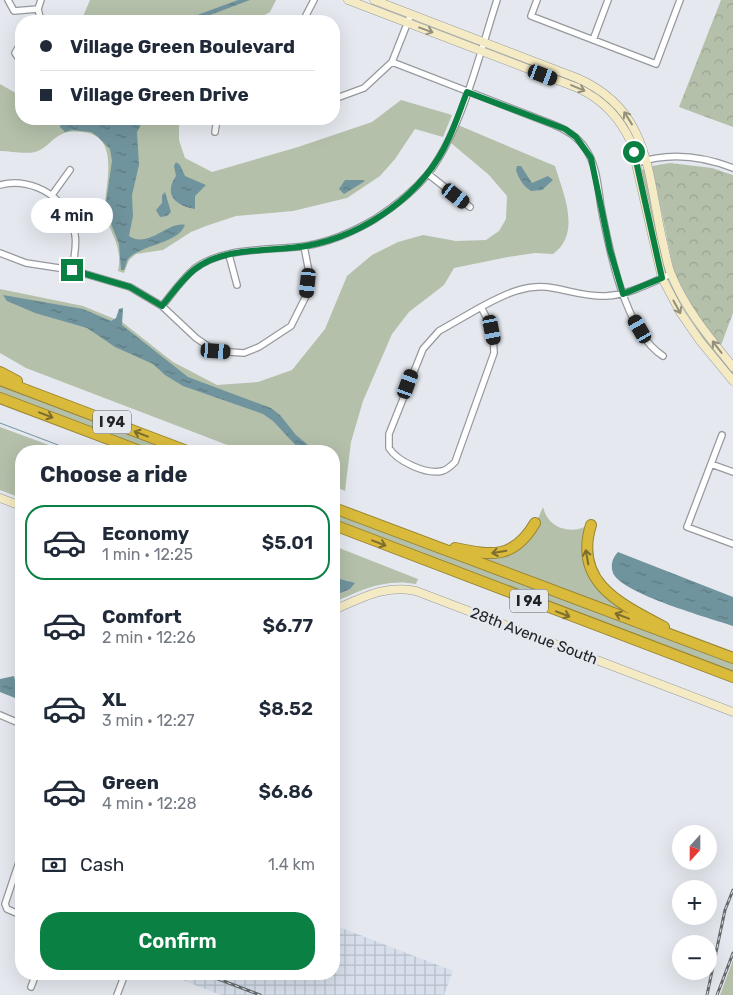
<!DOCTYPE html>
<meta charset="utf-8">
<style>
body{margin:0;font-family:Rubik,sans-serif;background:#f2f2f3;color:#1f2937;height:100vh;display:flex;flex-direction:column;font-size:19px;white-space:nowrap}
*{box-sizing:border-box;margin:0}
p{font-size:16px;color:#747a83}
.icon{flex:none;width:28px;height:28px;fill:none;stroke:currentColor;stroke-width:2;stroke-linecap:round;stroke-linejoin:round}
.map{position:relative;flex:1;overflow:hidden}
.sheet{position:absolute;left:15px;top:445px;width:325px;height:535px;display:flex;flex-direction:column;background:#fff;border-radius:20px;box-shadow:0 5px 20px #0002}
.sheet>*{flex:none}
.hud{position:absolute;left:15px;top:15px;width:325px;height:110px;border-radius:20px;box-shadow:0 5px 20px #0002;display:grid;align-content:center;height:110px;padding:0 25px;background:#fff}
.needle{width:32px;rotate:201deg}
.fabs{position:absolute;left:672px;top:825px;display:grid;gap:10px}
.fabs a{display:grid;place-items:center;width:45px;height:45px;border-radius:50%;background:#fff;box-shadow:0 5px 20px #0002;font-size:25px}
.end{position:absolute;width:22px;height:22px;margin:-11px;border:6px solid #0b8043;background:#fff;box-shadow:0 0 0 2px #fff}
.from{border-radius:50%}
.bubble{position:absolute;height:35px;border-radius:18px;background:#fff;box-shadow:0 5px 20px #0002;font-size:16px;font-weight:600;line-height:35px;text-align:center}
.car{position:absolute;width:15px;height:30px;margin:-15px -8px;border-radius:6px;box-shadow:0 0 4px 1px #0007;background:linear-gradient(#222 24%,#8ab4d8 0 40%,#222 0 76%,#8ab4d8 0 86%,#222 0)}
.hud b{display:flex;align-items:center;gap:18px;height:48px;font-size:19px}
.hud b+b{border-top:1px solid #e0e1e3}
.hud i{width:12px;height:12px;background:#1f2937}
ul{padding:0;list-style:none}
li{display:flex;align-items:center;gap:15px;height:75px;margin:0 10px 8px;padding:0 15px;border:2px solid transparent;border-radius:20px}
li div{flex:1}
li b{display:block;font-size:19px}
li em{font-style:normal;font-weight:600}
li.current{border-color:#0b8043}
li>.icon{width:45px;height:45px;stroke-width:1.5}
h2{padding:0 25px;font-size:22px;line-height:60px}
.pay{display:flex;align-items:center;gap:12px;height:55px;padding:0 25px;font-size:19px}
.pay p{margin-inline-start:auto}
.primary-button{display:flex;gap:10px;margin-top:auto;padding:10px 25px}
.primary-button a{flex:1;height:58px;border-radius:20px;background:#0b8043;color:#fff;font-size:20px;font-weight:600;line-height:58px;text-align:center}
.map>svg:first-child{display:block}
</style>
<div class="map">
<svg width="733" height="995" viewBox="0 0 733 995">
<defs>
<pattern id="industrial-grid" width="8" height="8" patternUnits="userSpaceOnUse" patternTransform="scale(1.25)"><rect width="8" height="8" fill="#d6dfeb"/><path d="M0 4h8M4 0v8" fill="none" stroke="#b7bfc9"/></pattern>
<pattern id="park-crowns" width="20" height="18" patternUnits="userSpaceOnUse" patternTransform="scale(1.25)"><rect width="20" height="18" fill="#b4c0aa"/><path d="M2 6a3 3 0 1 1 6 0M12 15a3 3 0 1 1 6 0" fill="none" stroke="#9aa592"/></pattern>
<pattern id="water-ripples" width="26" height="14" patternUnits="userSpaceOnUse" patternTransform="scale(1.25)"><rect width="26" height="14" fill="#70949d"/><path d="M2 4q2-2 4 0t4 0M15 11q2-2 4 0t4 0" fill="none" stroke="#5c7880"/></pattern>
</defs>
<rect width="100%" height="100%" fill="#e5e9ef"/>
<path fill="url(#industrial-grid)" d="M334,925L453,971L444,995H221L174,977L175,974H334Z"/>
<path fill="#b4c0aa" d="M90,0H276L270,12L254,21H81Z
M0,84L21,96V119H179V140L185,158L212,172L298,147L372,122L401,100L452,115L443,137L415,129L395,159L380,176L347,198L293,211L236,216L206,226L191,232L163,250L136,254L129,260L124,273L118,271C124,241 104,228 105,205C106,181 120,135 82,132C75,131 66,131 60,135C52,139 46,148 38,151C29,155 10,151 0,151Z
M458,125L555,166C563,193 582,233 553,254L535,253L508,257L454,268L444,285L409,312L392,334L363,401L351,442L345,491L334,486V451H243L26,368L0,353V289L83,306L122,322L173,362L217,385L258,382L292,370L325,329L347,276L372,255L398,242L423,235L456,241L486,240L499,231L506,219L507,196L489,175L451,143Z
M643,169L645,170L659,248L641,171Z
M685,314L733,372V377L693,328Z
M0,384L175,451H150L0,394Z
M0,427L65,451H21V498L0,490Z
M543,507C548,529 571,535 589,525L583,548L587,569L646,620L475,557H488L534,528Z
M334,511L733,662V672L334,521Z
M334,546L418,579L416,584C385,578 362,590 334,602V596L350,589L349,581L334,577Z
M733,960V995H720Z"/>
<path fill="url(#park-crowns)" d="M721,0H733V127L679,107Z
M670,163L712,168L733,175V313L720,348L692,306L674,272L652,166Z"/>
<path fill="url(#water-ripples)" d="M238,0H250L194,21H181Z
M62,119H144L137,132L139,165L132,195L133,216L129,236C149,249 168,221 185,225C178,244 140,245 128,259C126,262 126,266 124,270H121L119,244L105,208L112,161L110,149L97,136L91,132L72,130L65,132L60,127Z
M176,162L180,165L185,176L206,185L195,196V209C176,206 163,195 176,176L174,166Z
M517,166H521L532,183L548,176L553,180L542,190L531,191C523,186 519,179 516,170Z
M345,180H363L365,181L344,194L339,189Z
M165,192L171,212L167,216L160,217L156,210L162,203V195Z
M3,295L83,309L111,321L116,318L119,309L123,308L122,325L188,377L271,408L280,415L296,435L315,451H301L273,421L263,414L183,386L165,375L153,364L115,347L87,328L35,313L7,301Z
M618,552L733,597V626C710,618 622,594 613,573C610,565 613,557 618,552Z
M334,577L355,583L350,589L334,596Z
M14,676L20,700L0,692V679Z"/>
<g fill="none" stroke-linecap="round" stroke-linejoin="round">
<path stroke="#70949d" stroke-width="1" d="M0,423L74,451"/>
<g stroke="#95999e" stroke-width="8">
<path id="street" d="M8,0L14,11L38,9
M41,0L38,9L41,21
M537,0L531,16L656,64L680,0
M303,21L314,0
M593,40L608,0
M21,43L15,53L21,62
M392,62L552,124C565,129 577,136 585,148C597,165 598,187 601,207C609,249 625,332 663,356
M334,99L364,88L392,62L411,14
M215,132L217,119
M637,163C669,152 702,156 733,168
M428,174L470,207
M0,185C34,176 71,200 75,235C77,246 74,258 72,270
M52,195L70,170
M0,253L26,263L72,270L130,287L162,306L196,338L215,351L244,353L259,347L291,326L307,294L309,272L304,246
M229,255L237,285
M162,306C172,294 182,279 194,269C224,246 270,251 305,246C330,242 353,232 375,219C395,206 412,193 427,175C461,133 480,52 497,0
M481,307L493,330L494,353L455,462C451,466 447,470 442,471C426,475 397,461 389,448V434L423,349L439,331Z
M481,307C504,295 525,283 553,288C571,291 587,297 606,296C628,295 651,283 671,274
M722,435L687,527L733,544
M711,464L733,472
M0,715L21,724
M21,856L5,904L7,909L21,915
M31,987L36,974
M117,995L125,974"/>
</g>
<g stroke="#95999e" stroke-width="9">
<path id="secondary" d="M348,0L578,88C603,100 619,117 631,142L662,278L680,312L700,341L733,381
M374,0L577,78C651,110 647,174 663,243C666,253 667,266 672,276C686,310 710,338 733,367
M0,498L21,506
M334,610C361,598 386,584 416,591L733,712"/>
</g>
<g stroke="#998533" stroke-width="12">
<path id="highway" d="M0,372L17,381
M0,380L187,451
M0,398L140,451
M334,508L733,658
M334,525L733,677
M591,525C573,583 621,604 664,627
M455,548C492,556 514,559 535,523"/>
</g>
<use href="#street" stroke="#fff" stroke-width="5.5"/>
<use href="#secondary" stroke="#f4eac4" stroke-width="8"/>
<use href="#highway" stroke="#d9ba3b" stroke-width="10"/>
<g stroke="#676a6d" stroke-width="3">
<path id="rail" d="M205,974L260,995
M707,995L725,910L733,890
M717,995L733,953"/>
</g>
<use href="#rail" stroke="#e5e9ef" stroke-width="1" stroke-dasharray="4" stroke-linecap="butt"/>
</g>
<defs><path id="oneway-shaft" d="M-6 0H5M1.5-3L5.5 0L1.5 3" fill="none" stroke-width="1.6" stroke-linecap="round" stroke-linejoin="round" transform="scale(1.25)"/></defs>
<g stroke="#95907c">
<use href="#oneway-shaft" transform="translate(426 30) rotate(20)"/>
<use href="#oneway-shaft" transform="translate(578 88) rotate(23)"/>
<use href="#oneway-shaft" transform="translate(628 118) rotate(-122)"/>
<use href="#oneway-shaft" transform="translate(677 307) rotate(61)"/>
<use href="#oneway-shaft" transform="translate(717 347) rotate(-128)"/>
</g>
<g stroke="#7d6e30">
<use href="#oneway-shaft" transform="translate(46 415) rotate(21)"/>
<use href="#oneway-shaft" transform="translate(141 434) rotate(-159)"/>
<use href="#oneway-shaft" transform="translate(379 543) rotate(21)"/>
<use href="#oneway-shaft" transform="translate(499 552) rotate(171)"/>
<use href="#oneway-shaft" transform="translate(587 557) rotate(-100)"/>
<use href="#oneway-shaft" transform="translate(563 614) rotate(21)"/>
<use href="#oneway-shaft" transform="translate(622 616) rotate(-159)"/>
</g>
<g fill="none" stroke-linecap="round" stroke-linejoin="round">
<path stroke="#0b8043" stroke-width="6" d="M72,270L130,287L162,306C172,294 182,279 195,269C225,246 270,252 306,246C366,235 424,194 449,138C456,123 461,107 467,92L565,129L576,137L591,158L610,250L623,294L662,278L634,152"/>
</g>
<g text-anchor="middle" stroke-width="5" stroke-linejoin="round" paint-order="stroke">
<g fill="#e5e9ef" stroke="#5c5e62" stroke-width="1">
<rect x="93" y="410.5" width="38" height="23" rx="4"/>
<rect x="510" y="589.5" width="38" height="23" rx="4"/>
</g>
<g font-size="14" font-weight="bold" fill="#212325">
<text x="112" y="427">I 94</text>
<text x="529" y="606">I 94</text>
</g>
<g font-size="15" fill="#212325" stroke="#e5e9ef">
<text transform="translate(534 636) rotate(21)" y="5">28th Avenue South</text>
</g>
</g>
</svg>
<div class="fabs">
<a><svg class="needle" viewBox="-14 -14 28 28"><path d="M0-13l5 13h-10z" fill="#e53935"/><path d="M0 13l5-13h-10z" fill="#747a83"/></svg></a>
<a>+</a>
<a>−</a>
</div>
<i class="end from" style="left:634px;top:152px"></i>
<i class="end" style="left:72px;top:270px"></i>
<div class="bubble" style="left:31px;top:198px;width:82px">4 min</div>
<i class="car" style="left:543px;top:75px;rotate:111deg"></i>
<i class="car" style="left:456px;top:196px;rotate:128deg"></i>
<i class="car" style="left:308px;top:283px;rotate:186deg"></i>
<i class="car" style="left:640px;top:329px;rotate:330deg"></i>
<i class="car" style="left:492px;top:330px;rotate:169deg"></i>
<i class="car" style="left:216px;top:351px;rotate:94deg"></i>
<i class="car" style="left:408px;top:384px;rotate:20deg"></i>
<div class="hud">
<b><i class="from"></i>Village Green Boulevard</b>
<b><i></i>Village Green Drive</b>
</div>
<section class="sheet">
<h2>Choose a ride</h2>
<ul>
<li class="current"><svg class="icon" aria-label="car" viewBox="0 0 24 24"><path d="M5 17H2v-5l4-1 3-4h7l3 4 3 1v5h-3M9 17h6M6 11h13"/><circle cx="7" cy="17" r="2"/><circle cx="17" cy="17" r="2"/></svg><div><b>Economy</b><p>1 min · 12:25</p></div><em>$5.01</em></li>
<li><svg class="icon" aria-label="car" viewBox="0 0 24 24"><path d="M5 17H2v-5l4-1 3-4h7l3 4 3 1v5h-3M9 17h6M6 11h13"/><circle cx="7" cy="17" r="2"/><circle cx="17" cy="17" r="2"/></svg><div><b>Comfort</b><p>2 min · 12:26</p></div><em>$6.77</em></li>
<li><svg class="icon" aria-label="car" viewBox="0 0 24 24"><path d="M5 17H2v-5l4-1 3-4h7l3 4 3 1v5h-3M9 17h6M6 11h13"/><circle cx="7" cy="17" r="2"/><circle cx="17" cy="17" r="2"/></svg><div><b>XL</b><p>3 min · 12:27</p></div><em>$8.52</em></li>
<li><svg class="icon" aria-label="car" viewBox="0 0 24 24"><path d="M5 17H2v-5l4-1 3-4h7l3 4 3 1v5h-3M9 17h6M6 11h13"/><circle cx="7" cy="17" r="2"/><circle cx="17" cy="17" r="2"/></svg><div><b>Green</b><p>4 min · 12:28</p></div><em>$6.86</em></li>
</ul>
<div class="pay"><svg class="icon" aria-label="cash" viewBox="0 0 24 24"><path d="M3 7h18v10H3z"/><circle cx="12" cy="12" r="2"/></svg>Cash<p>1.4 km</p></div>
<div class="primary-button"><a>Confirm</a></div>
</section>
</div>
